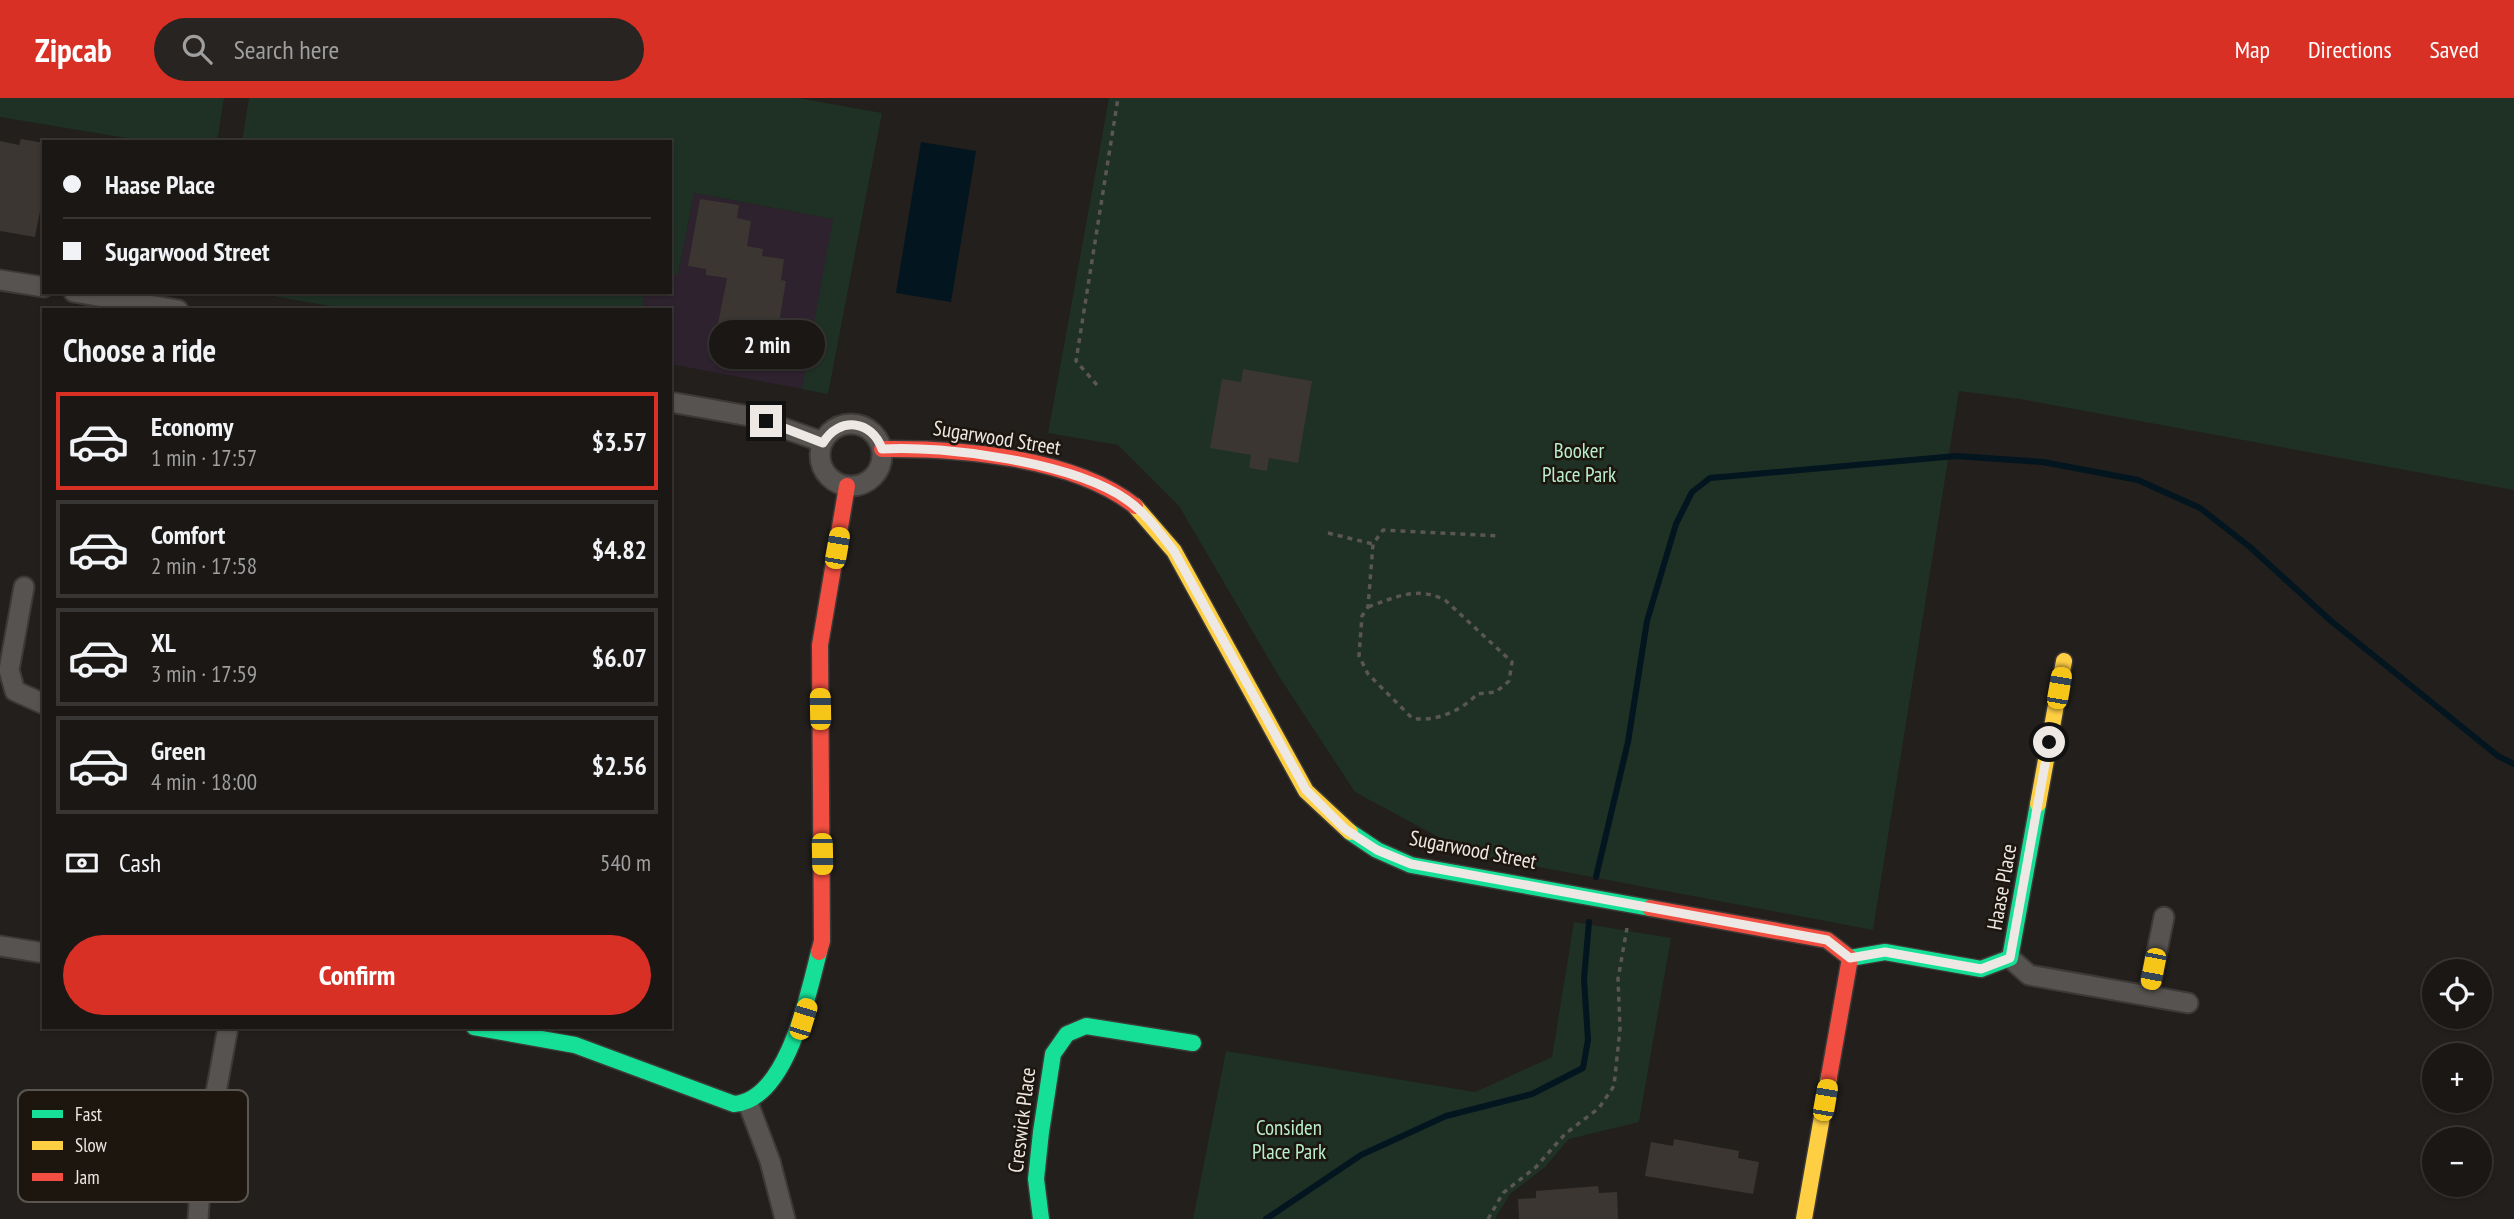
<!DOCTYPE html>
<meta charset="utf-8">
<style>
body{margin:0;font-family:"PT Sans Narrow",sans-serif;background:#272422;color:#f1f3f6;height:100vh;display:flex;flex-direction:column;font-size:26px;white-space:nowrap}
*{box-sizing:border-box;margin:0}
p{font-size:23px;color:#9f9fa0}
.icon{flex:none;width:38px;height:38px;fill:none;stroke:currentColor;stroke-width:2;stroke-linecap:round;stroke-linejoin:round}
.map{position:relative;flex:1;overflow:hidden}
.panel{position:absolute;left:42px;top:210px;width:630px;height:721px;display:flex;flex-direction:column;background:#1a1715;border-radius:0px;box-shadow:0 2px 5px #0004,0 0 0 2px #383634}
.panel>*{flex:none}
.guide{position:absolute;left:42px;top:42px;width:630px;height:154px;border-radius:0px;box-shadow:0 2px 5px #0004,0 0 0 2px #383634;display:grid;align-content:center;height:154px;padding:0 21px;background:#1a1715}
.buttons{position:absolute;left:2422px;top:861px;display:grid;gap:14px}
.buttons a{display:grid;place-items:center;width:70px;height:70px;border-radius:50%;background:#1a1715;box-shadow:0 2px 5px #0004,0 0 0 2px #383634;font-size:35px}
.end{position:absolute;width:32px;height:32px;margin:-16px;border:9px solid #ede8e3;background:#111;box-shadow:0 0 0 4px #111}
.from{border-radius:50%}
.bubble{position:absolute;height:49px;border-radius:24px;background:#1a1715;box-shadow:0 2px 5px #0004,0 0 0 2px #383634;font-size:23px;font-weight:700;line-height:49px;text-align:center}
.car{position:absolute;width:21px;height:42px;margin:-21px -10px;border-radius:9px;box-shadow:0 0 5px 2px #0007;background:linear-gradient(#f5c518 24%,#345 0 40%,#f5c518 0 76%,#345 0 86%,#f5c518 0)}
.guide b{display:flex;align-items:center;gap:24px;height:66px;font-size:26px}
.guide b+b{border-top:2px solid #383634}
.guide i{width:18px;height:18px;background:#f1f3f6}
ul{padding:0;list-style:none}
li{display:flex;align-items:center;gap:21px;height:98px;margin:0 14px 10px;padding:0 7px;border:4px solid #383634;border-radius:0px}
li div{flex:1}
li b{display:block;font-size:26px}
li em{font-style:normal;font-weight:700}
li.active{border-color:#d93025}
li>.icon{width:63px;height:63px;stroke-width:1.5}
h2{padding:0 21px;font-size:32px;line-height:84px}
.pay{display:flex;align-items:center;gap:18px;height:77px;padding:0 21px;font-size:26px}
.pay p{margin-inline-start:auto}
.primary-button{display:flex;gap:14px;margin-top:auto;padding:14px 21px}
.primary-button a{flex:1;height:80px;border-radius:42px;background:#d93025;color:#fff;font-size:28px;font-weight:700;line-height:80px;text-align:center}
header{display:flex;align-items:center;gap:42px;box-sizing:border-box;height:98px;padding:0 35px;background:#d93025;color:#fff}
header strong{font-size:33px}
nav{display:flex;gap:38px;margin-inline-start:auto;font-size:24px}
.search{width:490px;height:63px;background:#272422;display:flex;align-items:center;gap:18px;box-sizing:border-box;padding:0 24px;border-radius:38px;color:#9f9fa0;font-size:26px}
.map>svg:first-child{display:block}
</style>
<header>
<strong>Zipcab</strong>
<div class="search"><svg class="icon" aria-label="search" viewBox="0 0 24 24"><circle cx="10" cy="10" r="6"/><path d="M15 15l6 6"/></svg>Search here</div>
<nav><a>Map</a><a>Directions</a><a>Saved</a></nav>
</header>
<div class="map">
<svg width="2514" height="1121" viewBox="0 0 2514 1121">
<rect width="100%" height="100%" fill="#221f1c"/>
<path fill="#2d222d" d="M694,95L834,121L802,291L670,266V212H642L645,194H670V176L678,177Z"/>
<path fill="#1f3025" d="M0,0H224L217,44H150L0,19Z
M249,0H798L882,15L828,296L802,291L833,121L694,95L678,177L670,176V44H242Z
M1109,0H2514V392L2020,301L1959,293L1873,832L1470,756L1355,694L1280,580L1179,408L1118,347L1048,335Z
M250,194H645L642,212H353Z
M1574,824L1671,840L1639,1024L1569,1041L1545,1069L1510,1096L1495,1121H1193L1226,953L1475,994L1552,959Z"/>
<path fill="#03151f" d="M921,44L976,53L951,204L896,195Z"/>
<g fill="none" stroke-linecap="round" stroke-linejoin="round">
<path stroke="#03151f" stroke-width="6" d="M1596,779L1628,644L1647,523L1676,426L1692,394L1710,380L1956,358L2043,364L2138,382L2200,410L2250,449L2331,523L2498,658L2514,666
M1266,1121L1361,1057L1446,1018L1532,996L1583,970L1588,942L1584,881L1589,824"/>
</g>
<path fill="#3b3631" d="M21,41L44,45V93L35,139L0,133V43L19,47Z
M700,101L739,107L737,120L751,123L747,148L763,151L762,158L784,161L781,182L786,183L772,266L712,256L727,180L706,177V171L688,168Z
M1243,271L1312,283L1298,365L1269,360L1267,373L1249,370L1251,357L1210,350L1222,281L1241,284Z
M1674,1041L1739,1053L1738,1060L1759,1064L1753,1096L1645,1078L1651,1044L1673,1048Z
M1598,1088L1599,1095L1617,1094L1618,1121H1519L1518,1101L1536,1100V1093Z"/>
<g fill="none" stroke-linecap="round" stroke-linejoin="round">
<g stroke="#3c3937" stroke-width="23">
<path id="street" d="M0,182L44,189
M74,194L178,212
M670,304L749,318L823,344
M820 357a31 31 0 1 1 62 0a31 31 0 1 1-62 0Z
M24,489L9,572L15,593L44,606
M0,848L44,855
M2010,860L2029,877L2188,905
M2148,898L2164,819
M748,1005L770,1063L785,1121
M198,1121L201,1076L228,929"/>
</g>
<g stroke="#3c3937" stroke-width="19">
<path id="fast" d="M1350,734L1377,752L1411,767L1650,810
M1850,860L1885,854L1981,871L2010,860L2038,706
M474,929L575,947L734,1006C787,1002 808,897 819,854
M1041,1121L1036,1081L1041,1034L1053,956L1067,936L1086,928L1193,945"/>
</g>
<g stroke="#3c3937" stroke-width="19">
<path id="slow" d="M1135,408L1174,453L1306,693L1350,734
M2038,706L2064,563
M1804,1121L1829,979"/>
</g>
<g stroke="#3c3937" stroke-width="19">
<path id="jam" d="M882,351C959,350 1073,359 1135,408
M1650,810L1827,842L1850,860L1829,979
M819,854L822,843L820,547L847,388"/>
</g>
<path stroke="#595654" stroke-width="3.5" stroke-dasharray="5 5" stroke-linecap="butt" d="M1097,287L1076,263L1118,0
M1328,435L1373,446
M1368,509C1396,499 1417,488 1445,502L1512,564L1509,583L1496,594L1477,596C1463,612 1434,625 1412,620L1368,576L1359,558L1362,518L1368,509L1373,446L1383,432L1500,438
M1488,1121L1503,1095L1536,1069L1565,1036L1599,1010L1614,988L1620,931L1618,881L1627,830"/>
<use href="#street" stroke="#565350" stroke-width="19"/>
<use href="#fast" stroke="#16e098" stroke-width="16"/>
<use href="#slow" stroke="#ffcf43" stroke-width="16"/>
<use href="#jam" stroke="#f24e42" stroke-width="16"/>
</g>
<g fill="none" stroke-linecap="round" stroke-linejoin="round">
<path stroke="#ede8e3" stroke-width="9" d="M766,323L823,345C839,318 872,322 882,351C946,347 1075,365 1127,402C1146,415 1160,435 1174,453L1306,692L1345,731L1377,752L1411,766L1827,842L1850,860L1885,854L1981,871L2010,860L2049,644"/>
</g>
<g text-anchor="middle" stroke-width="5" stroke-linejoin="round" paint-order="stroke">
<g font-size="21" fill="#ede8e3" stroke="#1c160f">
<text transform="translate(997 340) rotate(9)" y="7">Sugarwood Street</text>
<text transform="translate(1473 752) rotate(11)" y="7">Sugarwood Street</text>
<text transform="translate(2002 789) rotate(-80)" y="7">Haase Place</text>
<text transform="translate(1022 1022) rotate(-83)" y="7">Creswick Place</text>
</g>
<g font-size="21" fill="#b9eecc" stroke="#1c160f">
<text x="1579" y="360">Booker<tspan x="1579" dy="24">Place Park</tspan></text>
<text x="1289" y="1037">Considen<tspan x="1289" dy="24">Place Park</tspan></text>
</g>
</g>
<rect x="18" y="992" width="230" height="112" rx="10" fill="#1c160f" stroke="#5b554f" stroke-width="2"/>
<rect x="32" y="1012" width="31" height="8" fill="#16e098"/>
<rect x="32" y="1043" width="31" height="9" fill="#ffcf43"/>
<rect x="32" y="1075" width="31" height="8" fill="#f24e42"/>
<g font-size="19" fill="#ede8e3">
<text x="75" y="1023">Fast</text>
<text x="75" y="1054">Slow</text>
<text x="75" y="1086">Jam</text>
</g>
</svg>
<div class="buttons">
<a><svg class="icon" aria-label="locate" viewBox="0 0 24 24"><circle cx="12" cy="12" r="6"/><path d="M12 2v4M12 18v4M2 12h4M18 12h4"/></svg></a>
<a>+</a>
<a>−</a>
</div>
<i class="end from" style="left:2049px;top:644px"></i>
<i class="end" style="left:766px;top:323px"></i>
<div class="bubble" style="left:709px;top:222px;width:116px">2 min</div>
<i class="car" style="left:837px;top:450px;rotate:10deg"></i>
<i class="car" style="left:2059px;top:590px;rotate:10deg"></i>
<i class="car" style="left:820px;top:611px;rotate:359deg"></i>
<i class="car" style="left:822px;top:756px;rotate:179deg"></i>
<i class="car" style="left:2153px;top:871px;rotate:191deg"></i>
<i class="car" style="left:803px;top:921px;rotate:17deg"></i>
<i class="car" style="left:1825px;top:1002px;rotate:10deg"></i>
<div class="guide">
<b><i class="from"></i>Haase Place</b>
<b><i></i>Sugarwood Street</b>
</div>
<section class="panel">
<h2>Choose a ride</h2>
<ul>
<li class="active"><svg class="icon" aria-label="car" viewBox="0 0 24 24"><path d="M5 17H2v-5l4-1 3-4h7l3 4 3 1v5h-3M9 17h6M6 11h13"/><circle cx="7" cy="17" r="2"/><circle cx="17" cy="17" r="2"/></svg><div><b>Economy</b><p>1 min · 17:57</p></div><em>$3.57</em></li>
<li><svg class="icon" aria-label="car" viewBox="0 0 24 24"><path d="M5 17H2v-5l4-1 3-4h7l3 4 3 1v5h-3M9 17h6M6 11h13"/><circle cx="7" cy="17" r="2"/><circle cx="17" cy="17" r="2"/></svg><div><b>Comfort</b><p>2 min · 17:58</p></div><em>$4.82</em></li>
<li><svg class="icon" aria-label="car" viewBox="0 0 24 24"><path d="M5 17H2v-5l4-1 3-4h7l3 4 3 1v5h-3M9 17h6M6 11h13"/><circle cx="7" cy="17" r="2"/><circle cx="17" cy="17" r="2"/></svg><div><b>XL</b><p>3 min · 17:59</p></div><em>$6.07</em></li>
<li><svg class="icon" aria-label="car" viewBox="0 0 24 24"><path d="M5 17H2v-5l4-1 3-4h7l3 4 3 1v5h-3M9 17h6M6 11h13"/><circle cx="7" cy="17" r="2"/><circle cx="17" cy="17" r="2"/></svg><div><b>Green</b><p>4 min · 18:00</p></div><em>$2.56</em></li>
</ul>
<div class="pay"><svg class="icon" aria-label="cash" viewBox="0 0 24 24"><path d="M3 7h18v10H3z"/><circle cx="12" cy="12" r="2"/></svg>Cash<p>540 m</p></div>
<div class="primary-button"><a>Confirm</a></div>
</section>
</div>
